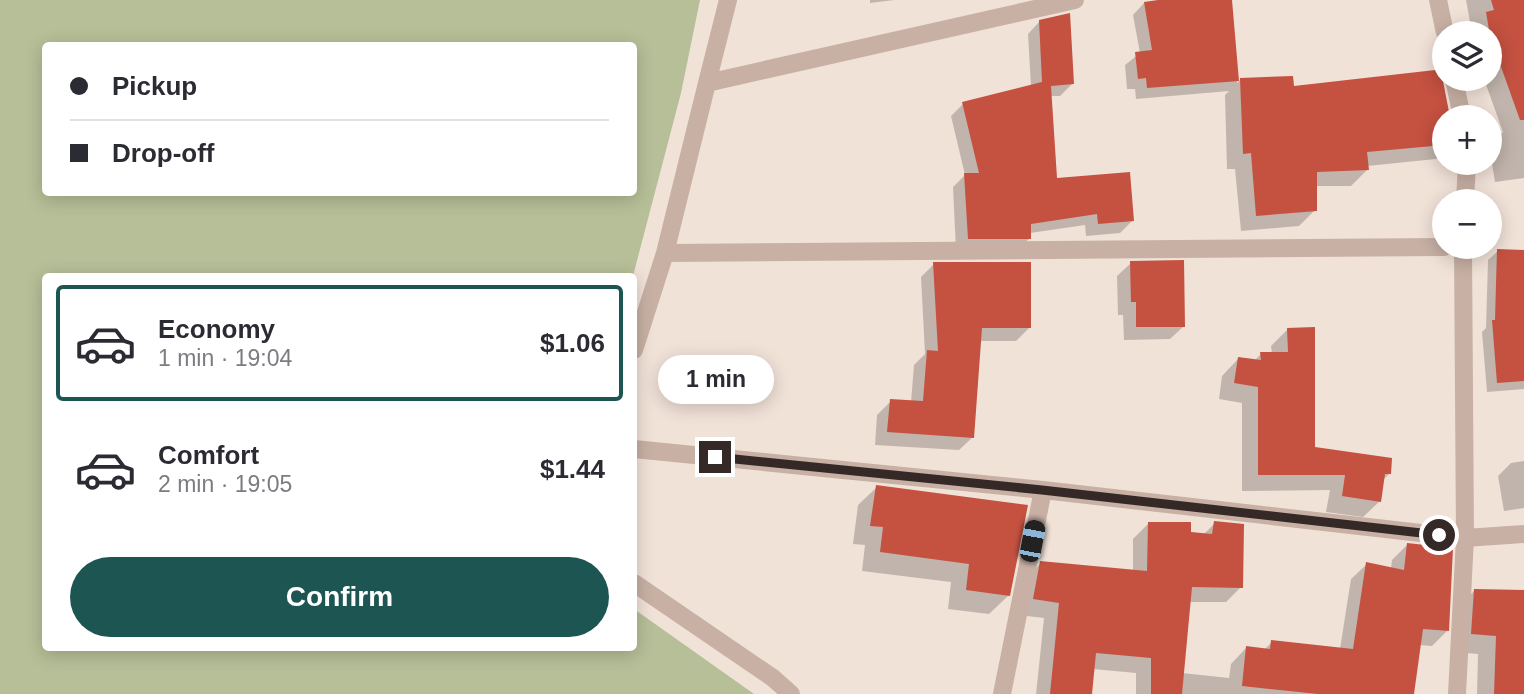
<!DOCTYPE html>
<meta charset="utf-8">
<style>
body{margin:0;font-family:Helvetica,sans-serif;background:#f7f7f7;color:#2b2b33;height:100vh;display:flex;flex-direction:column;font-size:26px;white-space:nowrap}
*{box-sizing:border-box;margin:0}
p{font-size:23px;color:#7c7c81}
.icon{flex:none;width:38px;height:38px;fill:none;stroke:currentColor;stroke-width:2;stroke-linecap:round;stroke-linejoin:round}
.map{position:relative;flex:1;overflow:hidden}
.sheet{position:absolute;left:42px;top:273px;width:595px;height:378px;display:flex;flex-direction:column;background:#fff;border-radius:7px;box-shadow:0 4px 18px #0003}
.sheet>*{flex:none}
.guide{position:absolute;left:42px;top:42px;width:595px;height:154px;border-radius:7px;box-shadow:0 4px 18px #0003;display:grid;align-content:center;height:154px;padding:0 28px;background:#fff}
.controls{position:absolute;left:1432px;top:21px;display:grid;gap:14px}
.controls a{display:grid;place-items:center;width:70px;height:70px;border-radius:50%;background:#fff;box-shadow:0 4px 18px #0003;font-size:35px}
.end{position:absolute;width:32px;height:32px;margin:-16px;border:9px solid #342926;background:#fff;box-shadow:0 0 0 4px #fff}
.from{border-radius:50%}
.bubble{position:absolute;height:49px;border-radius:24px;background:#fff;box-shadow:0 4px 18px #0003;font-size:23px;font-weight:700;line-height:49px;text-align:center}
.car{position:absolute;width:21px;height:42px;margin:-21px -10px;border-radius:9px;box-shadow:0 0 5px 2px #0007;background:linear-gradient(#222 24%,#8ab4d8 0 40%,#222 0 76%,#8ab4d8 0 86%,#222 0)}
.guide b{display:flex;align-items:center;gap:24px;height:66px;font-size:26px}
.guide b+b{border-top:2px solid #e1e1e2}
.guide i{width:18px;height:18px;background:#2b2b33}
ul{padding:12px 0 0;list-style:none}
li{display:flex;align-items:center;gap:21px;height:116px;margin:0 14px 10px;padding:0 14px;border:4px solid transparent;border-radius:7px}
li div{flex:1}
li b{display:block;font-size:26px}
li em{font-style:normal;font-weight:700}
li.selected{border-color:#1c5552}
li>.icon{width:63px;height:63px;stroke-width:1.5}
.cta{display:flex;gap:14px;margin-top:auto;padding:14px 28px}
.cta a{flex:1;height:80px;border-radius:42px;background:#1c5552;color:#fff;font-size:28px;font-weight:700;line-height:80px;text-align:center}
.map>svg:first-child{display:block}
</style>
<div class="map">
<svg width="1524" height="694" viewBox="0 0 1524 694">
<rect width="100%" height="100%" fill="#f1e2d8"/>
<path fill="#b7bf98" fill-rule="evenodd" d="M0,0H700L681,93L633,276H46V648H634V609L754,694H0ZM46,46H634V192H46Z"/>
<path fill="#0003" d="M870,0H894L870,3Z
M1188,0H1231L1237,83L1241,79L1292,88L1444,71L1441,81L1447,117H1444V152L1436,159L1367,166V170L1351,186H1315V210L1299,226L1241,231L1235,169H1227L1225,95L1229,91L1136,99L1135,89H1127L1125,65L1140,53L1133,15L1144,3Z
M1466,0H1524V178L1495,182L1489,146L1503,132L1484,79H1489V33H1472Z
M1040,21L1072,84L1060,96H1050L1056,180L1132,221L1120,233L1086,236L1085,225L1030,233V238L1017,250L956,251L953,187L965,175L951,116L963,104L1031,87L1028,34Z
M1498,251H1524V389L1487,392L1482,332L1486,328L1488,260Z
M1131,263L1184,326L1170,339L1124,340L1123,315H1118L1117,276Z
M934,264L1030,327L1016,341H980L973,437L959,450L875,445L877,415L891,401L911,402L914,365L925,354L921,277Z
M1288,329L1313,448L1389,474L1383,480L1380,501L1363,517L1326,512L1330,490L1242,491V403L1219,399L1222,376L1238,359L1254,361L1261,354H1272L1271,346Z
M1524,461V508L1504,511L1498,476L1511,463Z
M877,487L1008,596L989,614L948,609L951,582L862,571L865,545L853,544L858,505Z
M1149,523L1203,535L1215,523L1241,587L1226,602H1189L1182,673L1229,678L1231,664L1246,648L1264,650L1272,642L1340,649L1351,579L1367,564L1391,569L1392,560L1407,545L1447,631L1432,646L1419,645L1412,694H1136V673L1093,669L1090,694H1036L1044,618L1018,615L1025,579L1041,563L1133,571V539Z
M1474,591L1524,592V694H1477L1478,654L1453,652L1456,610Z"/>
<path fill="#c55141" d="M1158,0H1232L1239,81L1147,88L1146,78L1138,79L1135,52L1152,50L1144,2Z
M1491,0H1524V120H1520L1490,36L1486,12L1494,10Z
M1070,13L1074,84L1051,86L1057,178L1130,172L1134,221L1098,224L1097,214L1031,224V239H968L964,173H979L962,102L1042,82L1039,20Z
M1444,69L1443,81L1450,117H1444V145L1367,152L1369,170L1317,172V211L1256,216L1251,153L1243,154L1240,78L1293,76L1294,86Z
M1497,249L1524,250V381L1497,383L1492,320H1495Z
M1184,260L1185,327H1136V302H1131L1130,261Z
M933,262H1031V328H982L974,438L887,432L890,399L923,401L927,350L938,351Z
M1315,327V447L1392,458L1391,474H1385L1381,502L1342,496L1345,475H1258V387L1234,383L1238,357L1261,360L1260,352H1288L1287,328Z
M876,485L1028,505L1010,596L966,590L969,564L880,552L883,527L870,526Z
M1214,521L1244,524L1243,588L1192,587L1182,694H1151V658L1096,653L1092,694H1050L1059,603L1033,599L1040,561L1147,571L1148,522H1191V532L1212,534Z
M1407,543L1453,548L1449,631L1423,629L1414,694H1318L1242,686L1246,646L1270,649L1271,640L1353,649L1366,562L1404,570Z
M1474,589L1524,590V694H1494L1496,636L1471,634Z"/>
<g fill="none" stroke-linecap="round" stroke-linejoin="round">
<path stroke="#c8b0a4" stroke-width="18" d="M1438,0L1445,33
M1454,79L1462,117
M707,83L728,0
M1465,201L1467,163
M665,253L1444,247
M634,350L665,253L707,83L1075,0
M634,449L1043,490L1465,538L1524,534
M634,583L773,678L791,694
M1002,694L1043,490
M1457,694L1465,538L1463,247"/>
</g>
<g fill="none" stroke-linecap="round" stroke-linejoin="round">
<path stroke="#342926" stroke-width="9" d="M715,457L1042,490L1439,535"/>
</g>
</svg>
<div class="controls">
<a><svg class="icon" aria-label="layers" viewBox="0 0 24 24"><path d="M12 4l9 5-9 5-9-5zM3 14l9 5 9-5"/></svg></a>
<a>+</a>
<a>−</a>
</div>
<i class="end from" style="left:1439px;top:535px"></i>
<i class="end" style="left:715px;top:457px"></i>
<div class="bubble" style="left:658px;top:355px;width:116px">1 min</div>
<i class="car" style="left:1032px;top:541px;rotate:11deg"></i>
<div class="guide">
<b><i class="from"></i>Pickup</b>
<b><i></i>Drop-off</b>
</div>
<section class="sheet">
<ul>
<li class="selected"><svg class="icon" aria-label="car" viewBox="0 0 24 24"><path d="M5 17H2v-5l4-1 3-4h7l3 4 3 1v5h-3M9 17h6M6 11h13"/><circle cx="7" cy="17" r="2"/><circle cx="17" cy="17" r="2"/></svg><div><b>Economy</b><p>1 min · 19:04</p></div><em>$1.06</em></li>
<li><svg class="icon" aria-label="car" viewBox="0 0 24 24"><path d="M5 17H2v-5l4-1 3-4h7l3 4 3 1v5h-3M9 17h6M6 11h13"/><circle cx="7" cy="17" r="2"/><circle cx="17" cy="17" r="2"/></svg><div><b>Comfort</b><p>2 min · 19:05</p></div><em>$1.44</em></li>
</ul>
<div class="cta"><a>Confirm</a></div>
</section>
</div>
